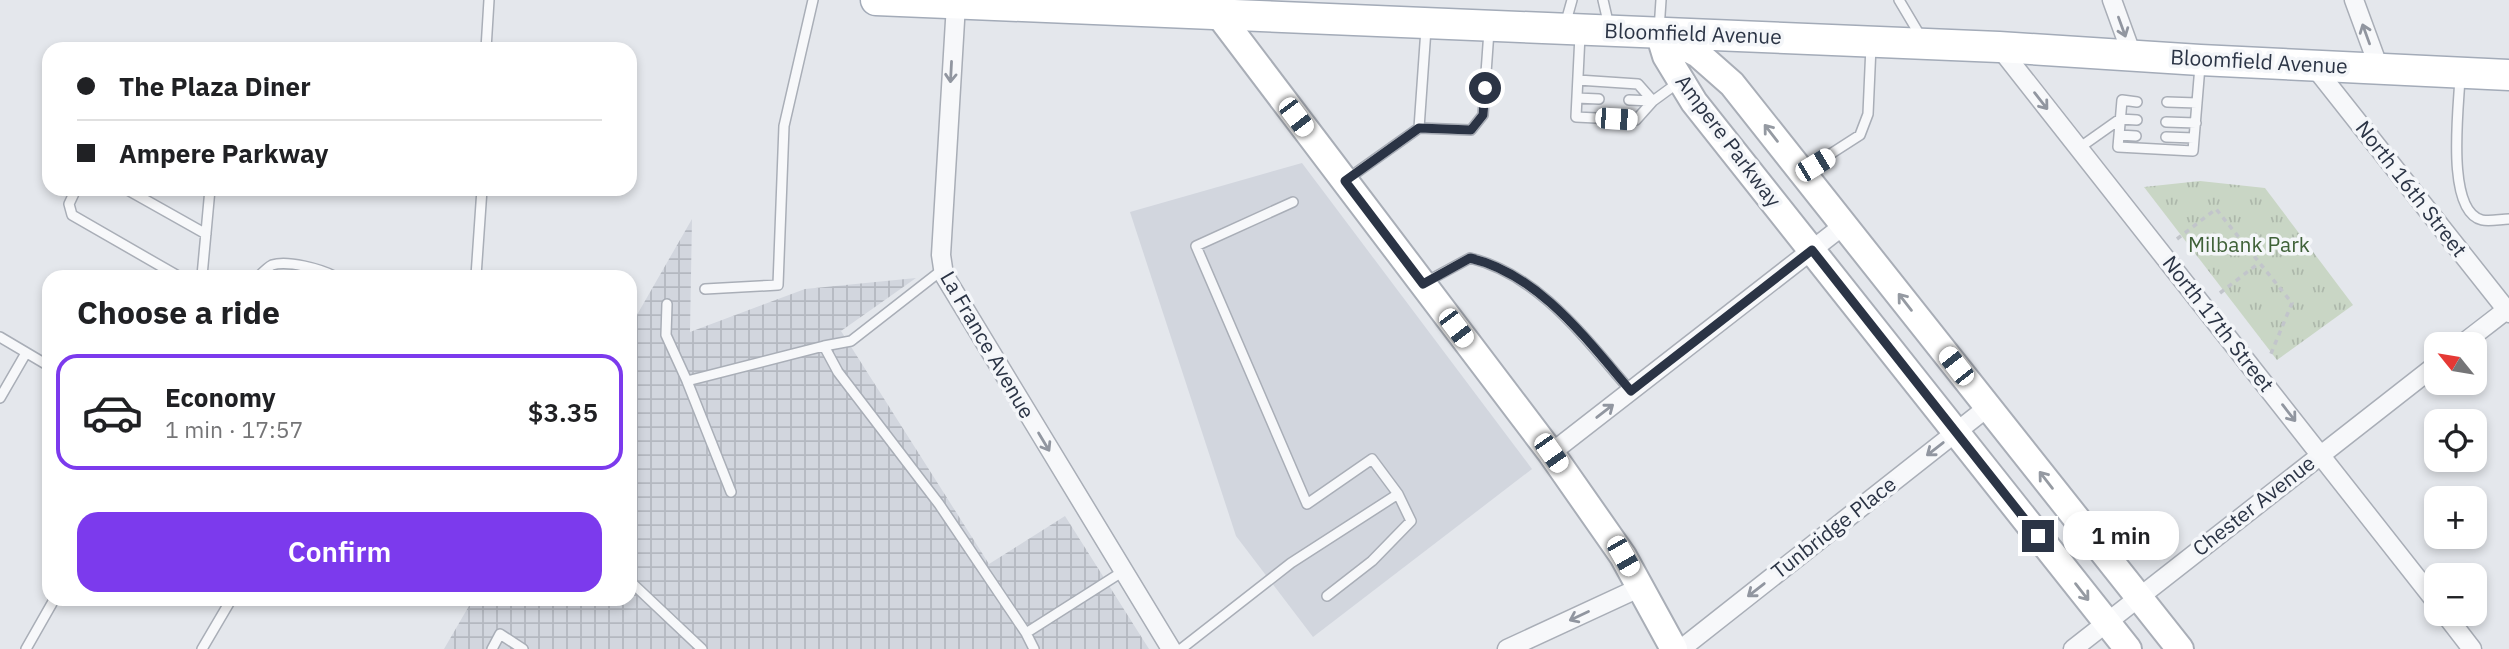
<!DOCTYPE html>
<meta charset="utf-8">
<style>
body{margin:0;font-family:"IBM Plex Sans",sans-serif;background:#f2f2f2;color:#202124;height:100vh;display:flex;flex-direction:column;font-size:26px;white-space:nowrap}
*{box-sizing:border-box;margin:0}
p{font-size:23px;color:#757577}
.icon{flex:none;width:38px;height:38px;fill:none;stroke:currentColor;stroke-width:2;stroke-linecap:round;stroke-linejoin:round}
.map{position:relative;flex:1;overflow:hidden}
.panel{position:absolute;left:42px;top:270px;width:595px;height:336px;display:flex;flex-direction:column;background:#fff;border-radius:21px;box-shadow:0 4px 10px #0003}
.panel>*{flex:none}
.guide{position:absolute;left:42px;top:42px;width:595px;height:154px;border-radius:21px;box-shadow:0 4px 10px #0003;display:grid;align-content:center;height:154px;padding:0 35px;background:#fff}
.needle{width:46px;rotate:300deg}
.controls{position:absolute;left:2424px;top:332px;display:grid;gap:14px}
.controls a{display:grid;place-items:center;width:63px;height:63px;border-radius:14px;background:#fff;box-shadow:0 4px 10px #0003;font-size:35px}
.end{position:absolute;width:32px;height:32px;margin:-16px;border:9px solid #2b3445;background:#fff;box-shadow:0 0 0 4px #fff}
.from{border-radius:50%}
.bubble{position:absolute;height:49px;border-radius:21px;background:#fff;box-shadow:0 4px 10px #0003;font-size:23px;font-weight:600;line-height:49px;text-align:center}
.car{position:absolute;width:21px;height:42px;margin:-21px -10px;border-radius:9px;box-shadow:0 0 5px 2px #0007;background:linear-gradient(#fff 24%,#345 0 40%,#fff 0 76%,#345 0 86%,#fff 0)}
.guide b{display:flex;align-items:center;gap:24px;height:66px;font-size:26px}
.guide b+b{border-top:2px solid #e0e0e0}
.guide i{width:18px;height:18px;background:#202124}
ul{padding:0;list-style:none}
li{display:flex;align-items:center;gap:21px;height:116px;margin:0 14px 10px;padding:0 21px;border:4px solid transparent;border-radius:21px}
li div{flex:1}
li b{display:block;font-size:26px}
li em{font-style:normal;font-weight:600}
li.on{border-color:#7c3aed}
li>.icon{width:63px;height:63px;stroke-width:1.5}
h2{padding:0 35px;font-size:32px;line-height:84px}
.action{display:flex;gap:14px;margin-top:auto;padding:14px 35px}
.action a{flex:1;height:80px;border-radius:21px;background:#7c3aed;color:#fff;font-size:28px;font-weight:600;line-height:80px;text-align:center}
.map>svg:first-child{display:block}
</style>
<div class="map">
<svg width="2509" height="649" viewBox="0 0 2509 649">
<defs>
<pattern id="industrial-grid" width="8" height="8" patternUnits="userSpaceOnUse" patternTransform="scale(1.75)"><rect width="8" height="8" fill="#d2d6de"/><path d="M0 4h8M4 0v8" fill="none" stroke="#b4b8c0"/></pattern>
<pattern id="grass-tufts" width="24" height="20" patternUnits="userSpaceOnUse" patternTransform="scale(1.75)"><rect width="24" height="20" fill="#c9d6c5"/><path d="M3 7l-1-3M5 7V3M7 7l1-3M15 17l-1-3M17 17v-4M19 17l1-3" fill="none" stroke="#adb8ab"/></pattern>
</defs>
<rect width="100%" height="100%" fill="#e4e7ec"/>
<path fill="#d2d6de" d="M1302,163L1532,469L1313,637L1236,536L1130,212Z"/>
<path fill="url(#industrial-grid)" d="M692,219L690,332L805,289L916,278L841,331L989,564L1065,516L1149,649H444L473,599L630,598V327Z"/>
<path fill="url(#grass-tufts)" d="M2200,181L2265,188L2353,305L2277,360L2144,187Z"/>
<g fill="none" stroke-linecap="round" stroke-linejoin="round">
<g stroke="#a9aeb7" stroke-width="12">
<path id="lane" d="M1603,0L1609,26
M1899,0L1921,37
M1565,25L1572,0
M1659,30L1661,0
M1580,35L1576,117L1636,120L1653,101L1679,82
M486,49L489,0
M2460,77C2459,106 2445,211 2482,220C2490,222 2501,219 2509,219
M1578,80L1638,84L1653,101
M1577,98L1599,99
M1629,100L1653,101
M2137,102L2122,100L2118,147L2193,151L2200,66
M2167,102L2197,103
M2166,122L2196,123
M1419,128L1471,130L1483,115L1489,31
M2119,135L2136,136
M2166,137L2194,138
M2079,148L2120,119L2137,120
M1804,171L1860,135L1868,114L1871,46
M1346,180L1419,128L1426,29
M76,189L69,204L72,215L178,276
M126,189L206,234
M942,270L851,341L824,346L838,372L939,504L1026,633L1122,572
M202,276L210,189
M259,276C262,273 268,267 272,265C288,260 320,269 334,276
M476,276L482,189
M1424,283L1470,258C1540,275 1586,340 1631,391
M705,289L778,285L784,126L813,0
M667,304L666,335L687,381
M0,337L49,366
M0,398L26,353
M731,492L687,381L824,346
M632,583L702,649
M1327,596L1372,561L1411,521L1398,494
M1026,633L1034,649
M26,649L55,598
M202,649L232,598
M492,649L500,634L523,649
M1181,649L1291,563L1398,494L1372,459L1307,504L1196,246L1293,202"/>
</g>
<g stroke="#a9aeb7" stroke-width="21">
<path id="street" d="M2112,0L2132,55
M2354,0L2379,68
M956,4L941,255L944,275L1171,649
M1999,47L2436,602
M2312,64L2509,313
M2461,345L2509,308
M1551,453L1844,225
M2445,614L2472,649
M1507,649L1641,587
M1681,649L1988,407
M2073,649L2436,365"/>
</g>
<g stroke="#a9aeb7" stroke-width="30">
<path id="secondary" d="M1210,3L1551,453L1623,556L1674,649
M1659,33L1698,54L1732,84L2180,649
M1659,33L1666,56L1694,102L2128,649"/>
</g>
<g stroke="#a3abb8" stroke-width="33">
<path id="primary" d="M876,0L1999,47L2200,60L2509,75"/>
</g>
<path stroke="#c2c5cb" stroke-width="3.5" stroke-dasharray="5 5" stroke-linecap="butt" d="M2177,239L2216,209L2292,303L2270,356
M2220,293L2259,263"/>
<use href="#lane" stroke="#f7f8fa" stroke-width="9"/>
<use href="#street" stroke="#f7f8fa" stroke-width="18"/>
<use href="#secondary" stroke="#fff" stroke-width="26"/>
<use href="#primary" stroke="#fff" stroke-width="30"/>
</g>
<defs><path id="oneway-shaft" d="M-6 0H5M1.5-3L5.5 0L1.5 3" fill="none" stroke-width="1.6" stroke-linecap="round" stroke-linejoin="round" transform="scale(1.75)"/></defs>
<g stroke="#9196a0">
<use href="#oneway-shaft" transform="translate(2122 27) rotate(70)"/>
<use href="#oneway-shaft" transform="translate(2366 34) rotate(-110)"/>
<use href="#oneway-shaft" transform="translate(951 72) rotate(93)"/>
<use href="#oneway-shaft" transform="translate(2041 101) rotate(52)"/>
<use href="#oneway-shaft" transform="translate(1605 411) rotate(-38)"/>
<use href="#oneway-shaft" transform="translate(2289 413) rotate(52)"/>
<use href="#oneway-shaft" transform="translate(1044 442) rotate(59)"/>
<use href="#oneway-shaft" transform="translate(1935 449) rotate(142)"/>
<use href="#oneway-shaft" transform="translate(1756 590) rotate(142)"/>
<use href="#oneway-shaft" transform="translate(1579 616) rotate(155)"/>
</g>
<g stroke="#959aa2">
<use href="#oneway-shaft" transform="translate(1771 133) rotate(-128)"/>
<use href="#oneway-shaft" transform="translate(1905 302) rotate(-128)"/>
<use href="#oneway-shaft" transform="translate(2046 480) rotate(-128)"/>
<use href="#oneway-shaft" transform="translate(2082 592) rotate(52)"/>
</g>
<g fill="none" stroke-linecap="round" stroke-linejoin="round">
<path stroke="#2b3445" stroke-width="9" d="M1485,88L1483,115L1471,130L1419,128L1345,181L1423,284L1470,258C1539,274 1587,340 1631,391L1812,250L2038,536"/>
</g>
<g text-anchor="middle" stroke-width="7" stroke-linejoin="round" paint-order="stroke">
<g font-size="21" fill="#2b3445" stroke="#f4f6f9">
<text transform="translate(1693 34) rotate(2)" y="7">Bloomfield Avenue</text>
<text transform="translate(2259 62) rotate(3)" y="7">Bloomfield Avenue</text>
<text transform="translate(1728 141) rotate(53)" y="7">Ampere Parkway</text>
<text transform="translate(2411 189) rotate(52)" y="7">North 16th Street</text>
<text transform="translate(2218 324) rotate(52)" y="7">North 17th Street</text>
<text transform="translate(987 345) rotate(60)" y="7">La France Avenue</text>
<text transform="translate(2254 506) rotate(-38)" y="7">Chester Avenue</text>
<text transform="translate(1834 528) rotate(-38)" y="7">Tunbridge Place</text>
</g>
<g font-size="21" fill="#3f6138" stroke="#f4f6f9">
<text x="2249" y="252">Milbank Park</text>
</g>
</g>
</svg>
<div class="controls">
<a><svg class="needle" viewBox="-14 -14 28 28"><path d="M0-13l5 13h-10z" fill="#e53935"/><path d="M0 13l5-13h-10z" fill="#757577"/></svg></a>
<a><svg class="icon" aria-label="locate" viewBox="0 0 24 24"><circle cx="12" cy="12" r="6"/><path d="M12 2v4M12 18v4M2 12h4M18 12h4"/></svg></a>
<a>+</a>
<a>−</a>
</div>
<i class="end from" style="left:1485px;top:88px"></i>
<i class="end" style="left:2038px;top:536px"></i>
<div class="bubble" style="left:2063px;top:511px;width:116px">1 min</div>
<i class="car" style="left:1296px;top:117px;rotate:143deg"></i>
<i class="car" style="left:1616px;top:119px;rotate:94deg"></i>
<i class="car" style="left:1815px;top:165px;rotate:59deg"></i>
<i class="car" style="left:1456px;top:328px;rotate:143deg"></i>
<i class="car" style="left:1956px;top:366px;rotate:322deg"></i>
<i class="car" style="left:1551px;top:453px;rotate:145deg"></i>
<i class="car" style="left:1623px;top:556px;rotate:150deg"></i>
<div class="guide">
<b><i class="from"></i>The Plaza Diner</b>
<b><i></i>Ampere Parkway</b>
</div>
<section class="panel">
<h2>Choose a ride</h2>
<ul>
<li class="on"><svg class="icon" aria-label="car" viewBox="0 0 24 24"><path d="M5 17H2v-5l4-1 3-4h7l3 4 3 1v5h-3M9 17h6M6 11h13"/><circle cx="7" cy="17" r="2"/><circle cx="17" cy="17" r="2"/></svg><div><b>Economy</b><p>1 min · 17:57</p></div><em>$3.35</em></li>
</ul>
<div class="action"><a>Confirm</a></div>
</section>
</div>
